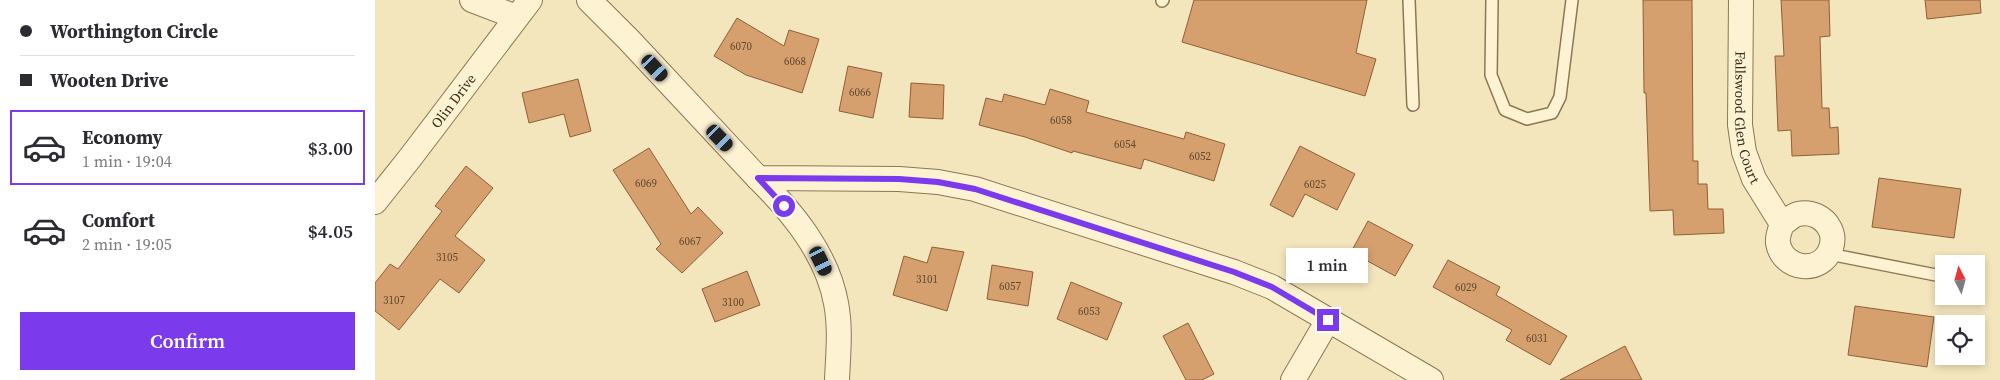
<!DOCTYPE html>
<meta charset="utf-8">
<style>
body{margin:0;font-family:"Source Serif 4",serif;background:#f7f7f7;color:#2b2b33;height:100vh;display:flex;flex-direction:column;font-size:19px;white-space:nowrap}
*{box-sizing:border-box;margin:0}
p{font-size:16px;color:#7c7c81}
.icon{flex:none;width:28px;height:28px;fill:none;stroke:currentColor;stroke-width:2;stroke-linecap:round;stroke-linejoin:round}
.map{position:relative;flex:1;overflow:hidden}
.sheet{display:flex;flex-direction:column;background:#fff;width:375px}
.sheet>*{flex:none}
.top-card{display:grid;align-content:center;height:110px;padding:0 20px;background:#fff}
.needle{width:32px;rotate:354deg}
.buttons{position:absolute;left:1560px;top:255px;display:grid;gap:10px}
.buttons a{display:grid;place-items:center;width:50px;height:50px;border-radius:0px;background:#fff;box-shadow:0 2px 8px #0003;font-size:25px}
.end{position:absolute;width:22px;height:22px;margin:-11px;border:6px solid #7c3aed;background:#fff;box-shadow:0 0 0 2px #fff}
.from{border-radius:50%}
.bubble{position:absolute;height:35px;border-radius:0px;background:#fff;box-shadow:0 2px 8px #0003;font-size:16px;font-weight:600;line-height:35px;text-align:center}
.car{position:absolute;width:15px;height:30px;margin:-15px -8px;border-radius:6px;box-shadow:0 0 4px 1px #0007;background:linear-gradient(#222 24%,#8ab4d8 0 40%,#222 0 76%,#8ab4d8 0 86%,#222 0)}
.top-card b{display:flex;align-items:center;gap:18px;height:48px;font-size:19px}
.top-card b+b{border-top:1px solid #e1e1e2}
.top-card i{width:12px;height:12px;background:#2b2b33}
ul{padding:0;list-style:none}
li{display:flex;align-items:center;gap:15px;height:75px;margin:0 10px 8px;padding:0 10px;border:2px solid transparent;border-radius:0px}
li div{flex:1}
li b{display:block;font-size:19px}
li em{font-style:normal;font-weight:600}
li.on{border-color:#7c3aed}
li>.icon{width:45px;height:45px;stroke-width:1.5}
.button{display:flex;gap:10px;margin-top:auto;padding:10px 20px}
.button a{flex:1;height:58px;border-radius:0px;background:#7c3aed;color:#fff;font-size:20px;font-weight:600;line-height:58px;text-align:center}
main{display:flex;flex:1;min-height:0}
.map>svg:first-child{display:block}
</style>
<main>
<section class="sheet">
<div class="top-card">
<b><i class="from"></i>Worthington Circle</b>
<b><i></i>Wooten Drive</b>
</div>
<ul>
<li class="on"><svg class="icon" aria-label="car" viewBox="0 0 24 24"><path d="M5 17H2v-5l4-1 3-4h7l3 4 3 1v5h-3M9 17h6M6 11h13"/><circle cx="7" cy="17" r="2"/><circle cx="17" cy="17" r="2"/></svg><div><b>Economy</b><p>1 min · 19:04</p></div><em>$3.00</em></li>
<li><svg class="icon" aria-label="car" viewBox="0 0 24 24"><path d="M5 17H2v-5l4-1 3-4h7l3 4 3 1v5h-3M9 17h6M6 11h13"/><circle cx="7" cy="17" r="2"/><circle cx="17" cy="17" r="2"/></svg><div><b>Comfort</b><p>2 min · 19:05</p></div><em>$4.05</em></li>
</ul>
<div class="button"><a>Confirm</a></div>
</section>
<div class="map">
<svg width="1625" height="380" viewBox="0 0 1625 380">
<rect width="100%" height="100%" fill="#f3e6bd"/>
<path fill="#d5a06e" stroke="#8f5f37" d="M819,0H992L981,53L1001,59L990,96L807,42Z
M1268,0H1317L1318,161H1323V184H1332L1333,209H1348L1349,233L1299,235L1298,210L1275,211L1271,93H1269Z
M1406,0H1454L1455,36L1445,37L1447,108H1454L1455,128L1463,127L1464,154L1417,156L1416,130L1403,131L1400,56H1409Z
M1550,0H1605L1606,13L1552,19Z
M362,18L409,46L414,30L444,39L427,93L371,75L339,56Z
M473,66L507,73L498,118L464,111Z
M203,79L216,131L195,137L189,114L154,123L147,93Z
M536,83L569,85L568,119L534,117Z
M675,89L714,101L711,112L809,139L811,132L850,144L839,181L769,159L766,169L698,151L697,153L650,137L604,125L611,98L627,102L629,94L670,105Z
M925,146L980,174L962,210L930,194L918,217L895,205Z
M274,148L316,214L323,207L348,233L307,273L281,249L286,244L238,170Z
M91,166L118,188L80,236L110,260L84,293L65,279L24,330L0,311V283L15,264L23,269L67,211L60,206Z
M1504,178L1586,189L1579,238L1497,227Z
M993,221L1038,245L1020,276L976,252Z
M557,247L589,252L572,311L518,295L529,256L552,263Z
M1073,260L1125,287L1121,295L1192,336L1175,365L1131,340L1137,330L1058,287Z
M617,265L658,272L653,306L612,299Z
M372,271L385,305L340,322L327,289Z
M696,282L747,303L732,340L682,319Z
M1480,306L1559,317L1552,367L1473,355Z
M813,323L839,374L827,380H811L788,336Z
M1250,346L1267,380H1185Z"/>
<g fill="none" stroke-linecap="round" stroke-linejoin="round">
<g stroke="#8d7654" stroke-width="14">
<path id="service" d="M1034,0L1038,105
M1117,0L1116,75L1130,110L1152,119L1177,113L1185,97L1197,0
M787,1L788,0
M1454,254L1566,276"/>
</g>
<g stroke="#8d7654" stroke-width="26">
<g id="minor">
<path d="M97,0L141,17"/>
<path d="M214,0L254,40L383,178L524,179L563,182L600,189L859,272L897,287L1056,380"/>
<path id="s1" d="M1366,0L1365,125L1369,152L1379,179L1407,224C1405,230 1402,237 1403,243C1408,271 1447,275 1456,248C1458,242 1458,235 1455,229C1449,217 1436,211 1423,214C1418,215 1412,221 1407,224"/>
<path d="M383,178C418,213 452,254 461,303C466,329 463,355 462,380"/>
<path id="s2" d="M0,202L35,158L155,0"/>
<path d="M918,380L953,320"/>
</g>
</g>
<use href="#service" stroke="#fdf2d1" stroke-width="11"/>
<use href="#minor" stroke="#fdf2d1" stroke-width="24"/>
</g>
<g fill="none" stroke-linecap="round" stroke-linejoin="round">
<path stroke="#7c3aed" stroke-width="6" d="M409,206L383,178L524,179L563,182L600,189L859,272L897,287L953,320"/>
</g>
<g text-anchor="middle" stroke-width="4" stroke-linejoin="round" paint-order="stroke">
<g font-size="11" fill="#614930">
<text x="366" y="50">6070</text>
<text x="420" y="65">6068</text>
<text x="485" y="96">6066</text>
<text x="686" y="124">6058</text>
<text x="750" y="148">6054</text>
<text x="825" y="160">6052</text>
<text x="271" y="187">6069</text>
<text x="940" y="188">6025</text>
<text x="315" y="245">6067</text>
<text x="72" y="261">3105</text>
<text x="552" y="283">3101</text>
<text x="635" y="290">6057</text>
<text x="1091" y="291">6029</text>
<text x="19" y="304">3107</text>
<text x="358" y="306">3100</text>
<text x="714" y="315">6053</text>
<text x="1162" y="342">6031</text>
</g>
<g font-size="14" fill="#3a2c1b" stroke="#f9efce">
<text dy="5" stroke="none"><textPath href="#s2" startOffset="128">Olin Drive</textPath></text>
<text dy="5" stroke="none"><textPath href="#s1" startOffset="118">Fallswood Glen Court</textPath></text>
</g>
</g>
</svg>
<div class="buttons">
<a><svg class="needle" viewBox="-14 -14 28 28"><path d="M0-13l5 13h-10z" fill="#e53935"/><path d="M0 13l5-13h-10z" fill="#7c7c81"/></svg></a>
<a><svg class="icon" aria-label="locate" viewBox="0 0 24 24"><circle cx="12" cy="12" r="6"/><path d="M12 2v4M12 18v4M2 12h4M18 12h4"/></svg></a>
</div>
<i class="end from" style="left:409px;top:206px"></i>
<i class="end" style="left:953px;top:320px"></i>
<div class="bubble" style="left:911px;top:248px;width:82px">1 min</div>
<i class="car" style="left:280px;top:68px;rotate:137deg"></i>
<i class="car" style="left:345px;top:138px;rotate:136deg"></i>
<i class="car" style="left:446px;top:261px;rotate:154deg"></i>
</div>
</main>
